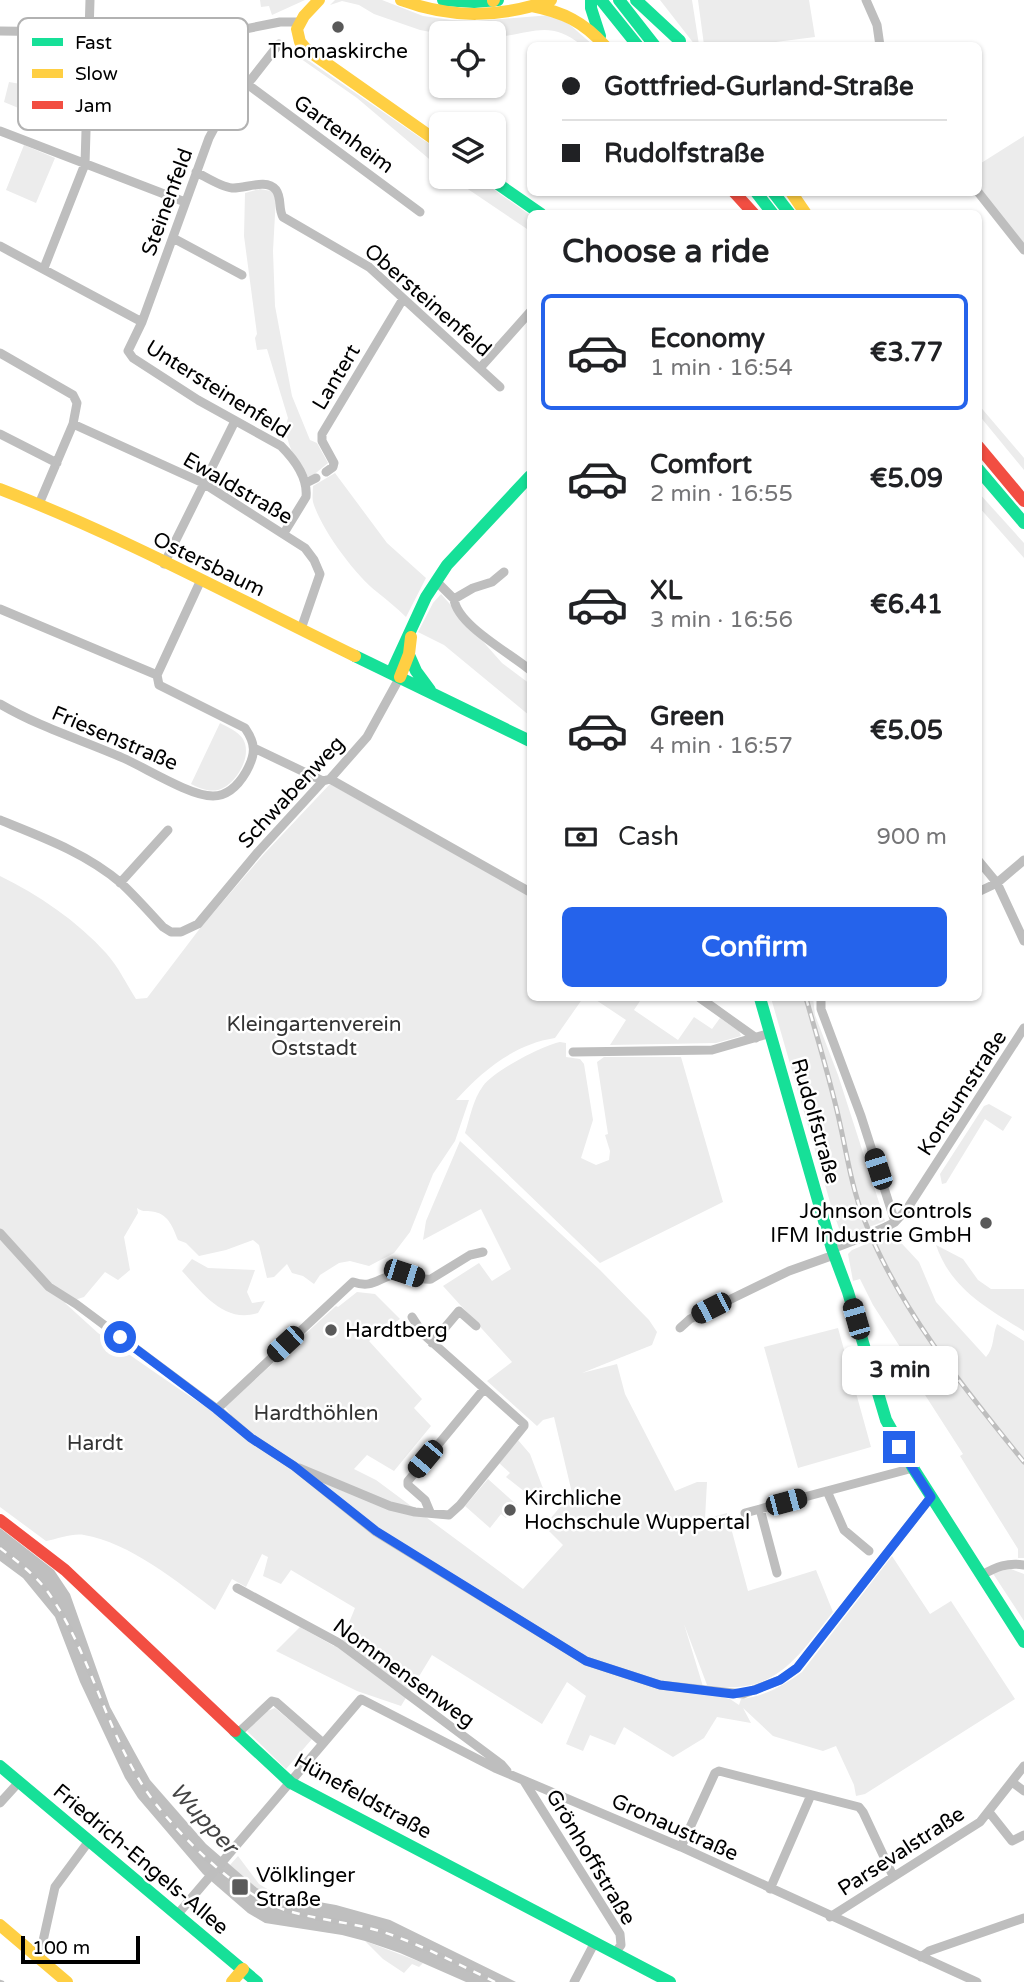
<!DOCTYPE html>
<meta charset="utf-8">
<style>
body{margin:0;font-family:"Varela Round",sans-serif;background:#f2f2f2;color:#202124;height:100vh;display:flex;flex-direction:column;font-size:26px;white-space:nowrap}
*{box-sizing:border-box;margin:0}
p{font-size:23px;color:#757577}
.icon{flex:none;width:38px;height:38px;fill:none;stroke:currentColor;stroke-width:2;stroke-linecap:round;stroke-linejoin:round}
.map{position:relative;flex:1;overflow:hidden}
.side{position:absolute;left:527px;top:210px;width:455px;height:791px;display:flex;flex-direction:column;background:#fff;border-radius:10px;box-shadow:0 2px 5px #0004}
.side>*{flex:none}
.banner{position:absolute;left:527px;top:42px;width:455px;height:154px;border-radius:10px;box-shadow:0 2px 5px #0004;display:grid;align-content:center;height:154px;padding:0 35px;background:#fff}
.controls{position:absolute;left:429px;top:21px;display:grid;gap:14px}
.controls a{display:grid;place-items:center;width:77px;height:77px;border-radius:10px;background:#fff;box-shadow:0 2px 5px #0004;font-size:35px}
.scale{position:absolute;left:21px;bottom:18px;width:119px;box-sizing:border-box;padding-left:7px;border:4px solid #000;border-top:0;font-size:19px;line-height:24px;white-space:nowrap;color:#000;-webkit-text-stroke:5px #fff;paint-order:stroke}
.end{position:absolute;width:32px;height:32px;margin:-16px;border:9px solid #2563eb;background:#fff;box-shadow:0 0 0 4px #fff}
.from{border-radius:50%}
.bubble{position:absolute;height:49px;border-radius:10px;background:#fff;box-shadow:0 2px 5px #0004;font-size:23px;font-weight:800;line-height:49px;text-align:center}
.car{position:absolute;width:21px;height:42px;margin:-21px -10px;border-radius:9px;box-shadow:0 0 5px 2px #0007;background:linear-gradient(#222 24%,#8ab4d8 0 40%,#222 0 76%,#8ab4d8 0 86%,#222 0)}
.banner b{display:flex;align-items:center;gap:24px;height:66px;font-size:26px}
.banner b+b{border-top:2px solid #e0e0e0}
.banner i{width:18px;height:18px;background:#202124}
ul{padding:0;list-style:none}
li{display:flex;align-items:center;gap:21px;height:116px;margin:0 14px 10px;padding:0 21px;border:4px solid transparent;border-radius:10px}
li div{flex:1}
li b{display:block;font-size:26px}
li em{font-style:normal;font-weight:800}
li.current{border-color:#2563eb}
li>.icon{width:63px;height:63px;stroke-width:1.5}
h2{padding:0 35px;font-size:32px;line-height:84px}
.pay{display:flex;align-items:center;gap:18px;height:77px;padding:0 35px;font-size:26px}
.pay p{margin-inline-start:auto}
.cta{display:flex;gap:14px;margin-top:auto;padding:14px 35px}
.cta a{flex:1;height:80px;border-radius:10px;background:#2563eb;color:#fff;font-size:28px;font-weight:800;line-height:80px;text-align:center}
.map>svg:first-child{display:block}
</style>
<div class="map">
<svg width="1024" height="1982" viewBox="0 0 1024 1982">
<rect width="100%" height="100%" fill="#fff"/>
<path fill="#ececec" d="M260,0H305L272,15L269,6L261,7Z
M335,0H382L423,16L452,20L477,21L551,15L569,24L593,45H581C549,18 530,35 494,37V33L441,34L420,30L374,14L359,5L342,1L330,5Z
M660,0H692L699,45H695Z
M698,0H809L815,37L753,45H704Z
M286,45L441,152V169L357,98L284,47Z
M66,57L64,127L4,102L9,82L50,89V58Z
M1024,136V243L978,188V165Z
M24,145L55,158L36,203L6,190Z
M450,177H476L530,215V231Z
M260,189L271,191L276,196L273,251L275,306L292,396L310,440L317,443L328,463L311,477L306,476C296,460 281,437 288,418L267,349L257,350L255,338L257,334L244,236L245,193Z
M978,404L1024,458V470L978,414Z
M335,473L387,543L426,578L406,617C397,608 387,600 377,592C355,575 321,529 313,502C312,497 313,491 313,486Z
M978,492L1024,543V558L978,506Z
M441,594L502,663L530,684V716L444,645L418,632L433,603Z
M220,723C227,727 238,731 243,739C253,756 236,785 218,790C208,792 199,788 191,784Z
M330,784L530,896V998H583L555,1038C515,1044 483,1070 456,1100H469L455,1141L433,1174L410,1232L394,1253L369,1266L350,1261L339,1263L320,1275L314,1284L303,1276L292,1273L287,1264L274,1277L267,1278L259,1245L253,1240L226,1250L199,1256L186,1243L178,1240C173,1228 169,1215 155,1212C147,1210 144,1213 137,1208L138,1213L124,1237L130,1270L118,1280L105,1272L84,1297L65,1303L98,1333L179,1389L218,1415H231L225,1407L336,1306L338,1307L357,1292L375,1294L400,1319L369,1341L422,1399L414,1408L431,1426L394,1471L367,1455L354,1469L376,1480L523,1589L563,1545L544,1526L572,1493L554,1417L543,1420L537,1426L487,1381L512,1362L443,1286L479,1263L492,1281L511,1269L481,1209L423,1240L426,1221L460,1141L600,1270L649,1320L657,1332L652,1345L582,1373L617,1364L625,1394L675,1491L697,1482H707L705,1519L727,1513L748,1591L816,1570L833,1612C796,1659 774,1697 707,1685L684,1624L705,1693L730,1699L739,1705L741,1699C763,1697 785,1685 802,1672L892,1556L930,1614L951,1601L1015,1699L865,1794L856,1796L854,1785L836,1746L823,1751L773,1736L743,1708L751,1723L717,1717L704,1738L673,1757L624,1727L615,1745L590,1735L583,1751L566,1744L586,1696L567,1682L542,1724L432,1655L401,1706L357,1691L276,1651L300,1627L334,1646L342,1640L355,1608L291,1570L281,1584L263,1576L268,1557L262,1554L246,1587L232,1579L215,1610C179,1583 129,1542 84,1535C73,1533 58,1539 46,1541L0,1507V876C39,895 77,921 106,953C118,966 127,985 136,999L147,998L201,927L264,854Z
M593,998H642L634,1010L678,1040L694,1017L712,1029L720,1018L739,1031L741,1036L716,1043L610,1045L626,1020Z
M771,998H813L815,1015L838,1075L885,1221L851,1234L840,1231L832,1209Z
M560,1042L566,1043V1057L580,1059L584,1064L593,1120L581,1158L596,1165L609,1160L610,1151L605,1135L608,1134L597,1062L604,1057H681L723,1202L600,1263L465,1133C470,1118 473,1099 483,1086C494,1071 541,1046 560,1042Z
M989,1104L1012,1117L1003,1131L985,1119L946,1183L942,1184L940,1174L984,1106Z
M892,1233L919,1262L936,1302L986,1357C995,1347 992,1336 997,1324L1024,1341V1558H1018V1549L960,1456L963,1454L918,1384L920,1378L873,1305L860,1279L853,1281L848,1254L852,1250Z
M936,1245L963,1259L978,1280L991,1289H1024V1331C987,1308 951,1289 936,1245Z
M192,1259L208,1268L255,1270L247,1292L252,1303L265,1301L258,1313C225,1324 202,1293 182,1271Z
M838,1328L871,1447L798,1468L764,1347Z
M518,1440L530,1454L544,1491L539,1503L506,1477L510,1473L499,1463Z
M488,1479L517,1505L506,1518L501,1514L490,1528L465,1506Z
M1011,1569L1024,1574V1621L992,1572Z
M275,1708L312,1739L286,1769L247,1731L265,1712Z
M238,1856L259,1884L277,1895L257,1888L230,1865Z
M365,1941L423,1963L419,1967L412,1964L404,1973L383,1959Z"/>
<path fill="#bfbfbf" d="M0,1528L54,1570L70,1594L110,1707L135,1753L150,1780L206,1844L257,1888L268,1893L336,1905L390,1920L516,1982H466L400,1953L365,1941L342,1935L265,1923L248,1913L203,1874L138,1798L125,1778L80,1682L55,1617L23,1578L0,1561Z"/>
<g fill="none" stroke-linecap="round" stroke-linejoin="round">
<path stroke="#bfbfbf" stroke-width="2.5" d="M0,1981L3,1982"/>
<path stroke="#bebebe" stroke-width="9" d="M866,0L877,25L880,46
M0,31L220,34L280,22H299
M279,44L217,123L209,138L142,322L128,351L133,358L198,400L281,446C294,459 308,478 306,497L284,533
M247,84L420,212
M0,131L185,202
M196,172C206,177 221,187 232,188C245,189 266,178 276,190C282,198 278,209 283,217L369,267L500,387
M978,192L1024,250
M173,238L242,275
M0,246L142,322
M44,268L85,164L90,0
M0,353L73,395L77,403L73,424L39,504
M480,368L530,312
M73,424L203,483L305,548L314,560L320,574L301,629
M0,434L57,463
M326,472L333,467L334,463L322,441V434L403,299
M306,483L316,478
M164,564L235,421
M436,581L454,599L473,588L492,582L504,572
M454,599C457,625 510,653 530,670
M0,609L157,675
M157,675L200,582
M0,704C39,727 82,740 123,758C146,768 190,796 213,796C228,796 239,784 246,772C256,754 256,744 245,728L159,685L157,675
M256,749L323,781
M330,779L530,892
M0,820C42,837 86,853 121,883C136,897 149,912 163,927L171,932H181L198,924L258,852L323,781L330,779L367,737L400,677
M978,860L997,883L1024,941
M120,883L168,830
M978,892L997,883L1024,860
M700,998L756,1038
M821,998V1009L861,1116L895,1222
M573,1052L712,1050L771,1033
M886,1227L895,1222L907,1209L1024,1028
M0,1233L49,1287L76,1304L217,1409L251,1438L294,1466L376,1532L586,1661L660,1685L743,1694L780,1680L797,1668L931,1497
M832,1249L858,1239
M680,1328L690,1319L789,1271L834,1255
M432,1343L459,1311L476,1326
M217,1409L353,1282C374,1289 378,1277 397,1274C409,1272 419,1281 431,1279L470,1255L483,1252
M299,1468L390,1506L415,1512L449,1515L460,1505L524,1426V1424L423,1334L412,1317
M827,1491L844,1530L869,1551
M760,1509L913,1468
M430,1512L425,1500L408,1485V1481L484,1389
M745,1513L760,1509L777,1573
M982,1575C996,1567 1008,1562 1024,1565
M237,1588L339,1643L501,1764L507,1771
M238,1733L272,1701L276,1702L323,1743
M524,1781L620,1934L621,1945L615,1953
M1012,1782L1024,1791
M0,1803L19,1782
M989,1812L1012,1841L1024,1835
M681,1847L715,1773L719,1771L859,1807L863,1812L893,1876
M770,1889L811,1795
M177,1915L361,1699L495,1768L681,1847L977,1982
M830,1917L980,1822L1024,1766
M921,1957L929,1951L1024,1918
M39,1959L55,1887L89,1841
M574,1982L595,1942"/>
<path stroke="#16e098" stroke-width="12" d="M443,0L474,2L498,0
M591,0V8L600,36
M601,0L638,46
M619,0L655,46
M636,0L680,41
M488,177L541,214
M756,192L773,214
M773,192L790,214
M978,469L1024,523
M409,655L416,671L430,690
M355,656L530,741
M391,673L426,597L447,565L530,476
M760,998L832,1249L848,1292L886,1420L913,1468L1024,1642
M235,1731L291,1783L670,1982
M0,1766L257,1982"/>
<path stroke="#ffcf43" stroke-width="12" d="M319,0L304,16L297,29L300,42L306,49L441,144
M401,0C452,19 500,18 551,0
M493,1L494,0
M532,6C563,12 584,22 605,46
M791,192L806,214
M0,489C122,536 238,599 355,656
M400,677L409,654L411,637
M0,1925L67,1982
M232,1982L243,1969"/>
<path stroke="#f24e42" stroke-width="12" d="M734,192L754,214
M978,446L1024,501
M0,1520L65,1570L235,1731"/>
<g stroke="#bebebe" stroke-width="5">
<path id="rail" d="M806,998C817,1037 829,1076 838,1115C846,1149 851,1186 864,1219C899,1309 963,1387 1024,1462
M0,1548C18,1562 37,1576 50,1595C94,1659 107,1740 155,1803C185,1841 239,1895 285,1910C317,1920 351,1922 383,1932C422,1945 458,1964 495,1982"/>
</g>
<use href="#rail" stroke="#fff" stroke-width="2.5" stroke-dasharray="8" stroke-linecap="butt"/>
<path stroke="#bebebe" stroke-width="9" d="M858,1239L886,1227"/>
</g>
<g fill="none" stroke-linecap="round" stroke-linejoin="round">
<path stroke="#2563eb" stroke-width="9" d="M120,1337L216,1409L251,1438L294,1466L376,1531L586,1661L660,1685L733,1694L755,1690L780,1680L797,1668L931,1497L899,1447"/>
</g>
<g fill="#595959" stroke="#fff" stroke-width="2.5">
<circle cx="338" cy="27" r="7"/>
<circle cx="986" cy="1223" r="7"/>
<circle cx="331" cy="1330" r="7"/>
<circle cx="510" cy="1510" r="7"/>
<rect x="231" y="1878" width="18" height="18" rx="3.5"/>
</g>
<g text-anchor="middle" stroke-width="5" stroke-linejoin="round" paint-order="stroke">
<g font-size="21" fill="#000" stroke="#fff" text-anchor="start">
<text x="338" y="58" text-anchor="middle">Thomaskirche</text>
<text x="972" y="1218" text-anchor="end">Johnson Controls<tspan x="972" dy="24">IFM Industrie GmbH</tspan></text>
<text x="345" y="1337">Hardtberg</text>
<text x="524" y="1505">Kirchliche<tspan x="524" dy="24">Hochschule Wuppertal</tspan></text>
<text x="256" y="1882">Völklinger<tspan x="256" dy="24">Straße</tspan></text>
</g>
<g font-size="21" fill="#000" stroke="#fff">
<text transform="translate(344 134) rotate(36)" y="7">Gartenheim</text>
<text transform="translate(167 202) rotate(-70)" y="7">Steinenfeld</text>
<text transform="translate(428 300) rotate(41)" y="7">Obersteinenfeld</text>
<text transform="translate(336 377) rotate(-59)" y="7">Lantert</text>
<text transform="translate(218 389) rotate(32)" y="7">Untersteinenfeld</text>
<text transform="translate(238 488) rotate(30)" y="7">Ewaldstraße</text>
<text transform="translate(209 564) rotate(26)" y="7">Ostersbaum</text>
<text transform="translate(115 738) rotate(23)" y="7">Friesenstraße</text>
<text transform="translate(291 792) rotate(-47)" y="7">Schwabenweg</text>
<text transform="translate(962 1093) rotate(-57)" y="7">Konsumstraße</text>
<text transform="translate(816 1121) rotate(74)" y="7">Rudolfstraße</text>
<text transform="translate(404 1673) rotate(36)" y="7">Nommensenweg</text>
<text transform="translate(363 1796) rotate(29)" y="7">Hünefeldstraße</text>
<text transform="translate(675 1827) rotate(24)" y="7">Gronaustraße</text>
<text transform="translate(901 1851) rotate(-33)" y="7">Parsevalstraße</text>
<text transform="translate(591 1857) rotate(59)" y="7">Grönhoffstraße</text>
<text transform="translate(141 1859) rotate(40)" y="7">Friedrich-Engels-Allee</text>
</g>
<g font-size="21" fill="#333" stroke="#fff">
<text x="314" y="1031">Kleingartenverein<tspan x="314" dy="24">Oststadt</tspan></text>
<text x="316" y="1420">Hardthöhlen</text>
<text x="95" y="1450">Hardt</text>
</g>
<g font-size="23" font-style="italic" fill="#444" stroke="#fff">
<text transform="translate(204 1818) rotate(47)" y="8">Wupper</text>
</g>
</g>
<rect x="18" y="18" width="230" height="112" rx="10" fill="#fff" stroke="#b2b2b2" stroke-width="2"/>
<rect x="32" y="38" width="31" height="8" fill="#16e098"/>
<rect x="32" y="69" width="31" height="9" fill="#ffcf43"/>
<rect x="32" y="101" width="31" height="8" fill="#f24e42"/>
<g font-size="19" fill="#000">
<text x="75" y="49">Fast</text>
<text x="75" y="80">Slow</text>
<text x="75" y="112">Jam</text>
</g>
</svg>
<div class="controls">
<a><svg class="icon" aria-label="locate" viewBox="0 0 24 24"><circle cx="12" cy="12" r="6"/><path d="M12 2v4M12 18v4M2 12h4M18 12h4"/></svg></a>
<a><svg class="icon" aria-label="layers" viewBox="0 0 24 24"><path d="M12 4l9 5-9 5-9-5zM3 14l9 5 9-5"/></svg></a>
</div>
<div class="scale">100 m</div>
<i class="end from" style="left:120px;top:1337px"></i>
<i class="end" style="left:899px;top:1447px"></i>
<div class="bubble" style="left:842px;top:1346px;width:116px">3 min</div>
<i class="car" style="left:878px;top:1169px;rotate:342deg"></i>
<i class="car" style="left:404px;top:1273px;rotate:108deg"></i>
<i class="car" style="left:711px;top:1308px;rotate:243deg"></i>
<i class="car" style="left:856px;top:1319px;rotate:344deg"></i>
<i class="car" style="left:285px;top:1344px;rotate:227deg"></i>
<i class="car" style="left:425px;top:1459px;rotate:220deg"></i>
<i class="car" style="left:786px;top:1502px;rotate:75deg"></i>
<div class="banner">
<b><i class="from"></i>Gottfried-Gurland-Straße</b>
<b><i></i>Rudolfstraße</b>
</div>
<section class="side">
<h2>Choose a ride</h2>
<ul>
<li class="current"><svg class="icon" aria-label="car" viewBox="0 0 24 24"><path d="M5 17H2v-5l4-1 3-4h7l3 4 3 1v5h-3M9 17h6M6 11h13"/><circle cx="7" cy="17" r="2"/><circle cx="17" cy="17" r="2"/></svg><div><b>Economy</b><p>1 min · 16:54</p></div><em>€3.77</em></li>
<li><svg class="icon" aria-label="car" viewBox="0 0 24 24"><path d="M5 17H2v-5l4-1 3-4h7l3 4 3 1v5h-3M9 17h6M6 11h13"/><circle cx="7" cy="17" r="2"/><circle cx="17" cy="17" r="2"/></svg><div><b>Comfort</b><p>2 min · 16:55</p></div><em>€5.09</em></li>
<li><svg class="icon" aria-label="car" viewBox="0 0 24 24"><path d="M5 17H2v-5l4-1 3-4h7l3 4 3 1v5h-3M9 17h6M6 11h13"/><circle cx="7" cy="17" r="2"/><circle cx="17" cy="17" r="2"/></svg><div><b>XL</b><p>3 min · 16:56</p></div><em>€6.41</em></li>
<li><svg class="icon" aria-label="car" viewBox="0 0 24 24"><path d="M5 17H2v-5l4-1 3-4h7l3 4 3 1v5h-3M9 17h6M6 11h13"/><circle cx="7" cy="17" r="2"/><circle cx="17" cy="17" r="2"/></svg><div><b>Green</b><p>4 min · 16:57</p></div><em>€5.05</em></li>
</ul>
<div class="pay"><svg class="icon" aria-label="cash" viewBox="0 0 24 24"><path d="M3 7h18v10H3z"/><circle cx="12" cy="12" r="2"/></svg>Cash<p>900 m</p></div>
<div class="cta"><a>Confirm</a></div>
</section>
</div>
